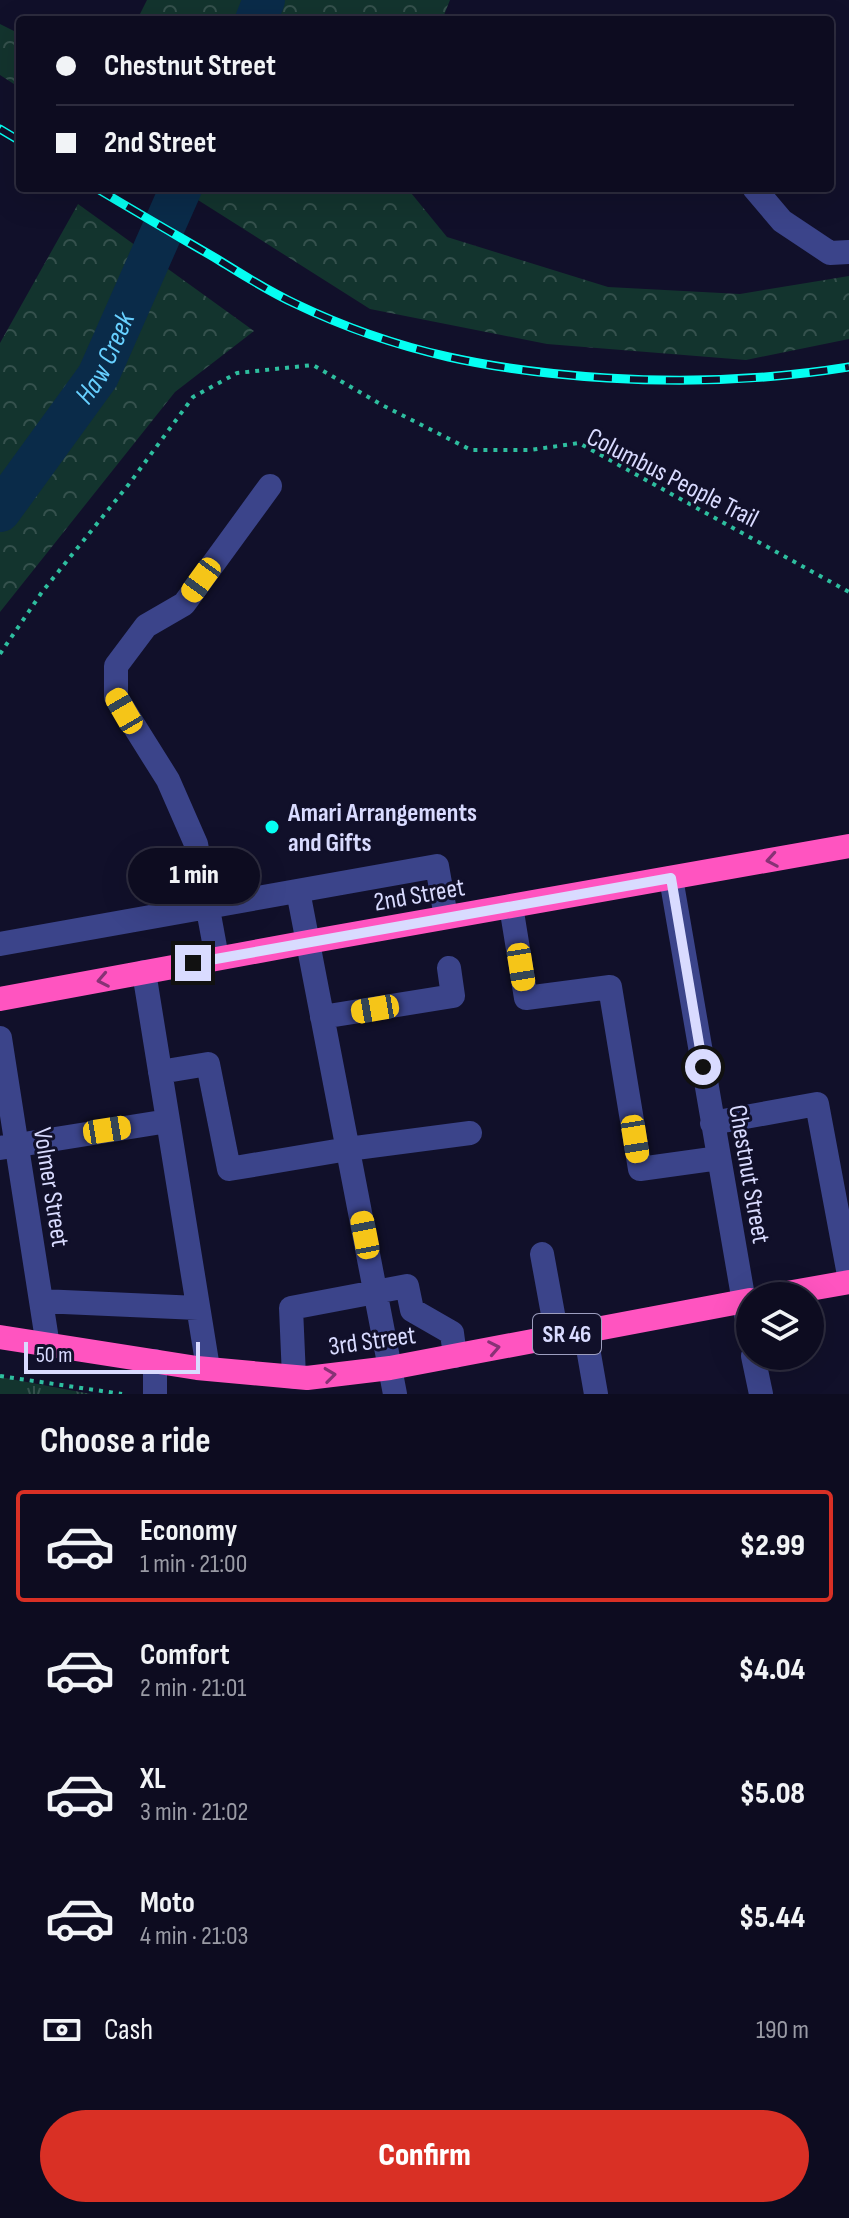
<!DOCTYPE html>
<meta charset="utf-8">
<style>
body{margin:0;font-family:"Sofia Sans Condensed",sans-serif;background:#161529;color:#f1f3f6;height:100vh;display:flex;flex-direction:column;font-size:30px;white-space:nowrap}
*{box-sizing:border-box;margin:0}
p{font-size:26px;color:#9a9ba5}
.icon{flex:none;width:44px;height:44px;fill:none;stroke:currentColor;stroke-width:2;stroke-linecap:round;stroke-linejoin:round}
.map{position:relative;height:1394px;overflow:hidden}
.drawer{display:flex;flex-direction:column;background:#0d0c20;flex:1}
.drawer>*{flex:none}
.hud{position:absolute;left:16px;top:16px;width:818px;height:176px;border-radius:8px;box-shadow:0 8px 32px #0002,0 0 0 2px #2d2c3e;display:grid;align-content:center;height:176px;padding:0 40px;background:#0d0c20}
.controls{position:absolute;left:736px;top:1282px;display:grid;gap:16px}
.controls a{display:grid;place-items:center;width:88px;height:88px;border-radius:50%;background:#0d0c20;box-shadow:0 8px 32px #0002,0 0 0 2px #2d2c3e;font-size:40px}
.scale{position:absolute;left:24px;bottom:20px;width:176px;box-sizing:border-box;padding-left:8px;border:4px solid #d9dbff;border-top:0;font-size:22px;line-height:28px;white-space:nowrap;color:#d9dbff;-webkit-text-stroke:6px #11102a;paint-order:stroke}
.end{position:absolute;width:36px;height:36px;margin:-18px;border:10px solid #d9dbff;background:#111;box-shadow:0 0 0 4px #111}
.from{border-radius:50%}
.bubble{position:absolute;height:56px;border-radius:28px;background:#0d0c20;box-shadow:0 8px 32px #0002,0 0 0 2px #2d2c3e;font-size:26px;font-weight:800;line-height:56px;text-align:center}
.car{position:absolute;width:24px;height:48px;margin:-24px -12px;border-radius:10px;box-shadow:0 0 6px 2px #0007;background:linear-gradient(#f5c518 24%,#345 0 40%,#f5c518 0 76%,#345 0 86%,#f5c518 0)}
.hud b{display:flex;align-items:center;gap:28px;height:76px;font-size:30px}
.hud b+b{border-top:2px solid #2d2c3e}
.hud i{width:20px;height:20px;background:#f1f3f6}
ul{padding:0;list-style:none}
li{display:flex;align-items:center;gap:24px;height:112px;margin:0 16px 12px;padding:0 24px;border:4px solid transparent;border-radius:8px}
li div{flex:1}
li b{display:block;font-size:30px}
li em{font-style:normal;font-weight:800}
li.current{border-color:#d93025}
li>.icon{width:72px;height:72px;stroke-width:1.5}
h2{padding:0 40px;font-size:36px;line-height:96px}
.pay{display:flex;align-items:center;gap:20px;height:88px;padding:0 40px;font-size:30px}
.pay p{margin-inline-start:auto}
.primary-button{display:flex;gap:16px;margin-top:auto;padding:16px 40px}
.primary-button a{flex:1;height:92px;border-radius:48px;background:#d93025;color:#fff;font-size:32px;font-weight:800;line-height:92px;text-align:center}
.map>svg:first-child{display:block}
</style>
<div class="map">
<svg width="849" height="1394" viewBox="0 0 849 1394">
<defs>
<pattern id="grass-tufts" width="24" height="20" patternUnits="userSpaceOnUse" patternTransform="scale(2)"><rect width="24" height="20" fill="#13342e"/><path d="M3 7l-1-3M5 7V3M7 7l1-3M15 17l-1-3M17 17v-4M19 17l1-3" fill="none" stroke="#35514d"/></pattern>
<pattern id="forest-crowns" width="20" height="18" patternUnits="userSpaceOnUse" patternTransform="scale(2)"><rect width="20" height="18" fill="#13342e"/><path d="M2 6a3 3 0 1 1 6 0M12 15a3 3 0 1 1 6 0" fill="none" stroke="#35514d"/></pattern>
</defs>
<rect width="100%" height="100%" fill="#11102a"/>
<path fill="url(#grass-tufts)" d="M0,1377L91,1394H0Z"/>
<path fill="url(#forest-crowns)" d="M147,0H450L442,20H133L138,18Z
M0,24L20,34V88L0,75Z
M179,188H407L447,237L608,287L740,294L849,276V339L746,360L547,344L370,309Z
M78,204L254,331L175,392L0,612V343Z"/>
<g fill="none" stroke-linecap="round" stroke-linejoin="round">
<g stroke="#0a2b49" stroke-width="42">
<path d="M256,20L264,0"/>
<path id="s1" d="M0,511L98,376L181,188"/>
</g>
<path stroke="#2ebe9f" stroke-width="4" stroke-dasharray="4 6" stroke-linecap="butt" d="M0,654L42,592L129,484L193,397L237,373L313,365L382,405L471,450H530L579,443L849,592
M0,1376L122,1394"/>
<path stroke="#3b448a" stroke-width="24" d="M754,188L782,221L830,253L849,252
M671,878L750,1337
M298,891L395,1394
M511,906L526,998L610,987L640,1169L719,1158
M0,944L437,866L446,917
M217,958L196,844L168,780L116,697V666L146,626L184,604L270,486
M144,972L208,1368
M322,1017L453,996L449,968
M0,1038L48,1346
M160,1072L208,1064L229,1169L348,1149L470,1133
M712,1123L817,1104L849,1275
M0,1148L168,1121
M542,1254L557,1336
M41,1301L198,1308
M585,1331L596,1394
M753,1356L761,1394
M294,1377L291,1308L407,1286L412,1310L452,1333L455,1356
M155,1394V1361"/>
<path stroke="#ff54c0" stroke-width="24" d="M0,999L308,942L849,846
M770,1296L849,1282
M0,1337L197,1368L307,1378L390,1368L750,1300"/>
<g stroke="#05fff2" stroke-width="9">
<path id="rail" d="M0,129L20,141
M96,188C136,212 176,235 217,259C243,275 268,291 296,304C398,353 495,371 607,378C688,383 768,380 849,367"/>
</g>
<use href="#rail" stroke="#11102a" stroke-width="6" stroke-dasharray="18" stroke-linecap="butt"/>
</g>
<defs><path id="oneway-chevron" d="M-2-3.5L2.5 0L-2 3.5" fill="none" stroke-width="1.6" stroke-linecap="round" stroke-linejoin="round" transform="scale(2)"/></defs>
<g stroke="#883275">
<use href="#oneway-chevron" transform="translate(772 860) rotate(170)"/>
<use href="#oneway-chevron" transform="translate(103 980) rotate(169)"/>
<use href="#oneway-chevron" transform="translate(494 1348) rotate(-11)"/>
<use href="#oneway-chevron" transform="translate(330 1375) rotate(-7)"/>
</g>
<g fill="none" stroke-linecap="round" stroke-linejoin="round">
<path stroke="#d9dbff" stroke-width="10" d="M193,963L671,878L703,1067"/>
</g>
<circle fill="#05fff2" stroke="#11102a" stroke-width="3" cx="272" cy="827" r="8"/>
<g text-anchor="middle" stroke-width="6" stroke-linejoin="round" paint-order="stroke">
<rect fill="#11102a" stroke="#9d9ebf" stroke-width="2" x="533" y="1314" width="68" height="40" rx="6"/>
<g font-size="24" font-weight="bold" fill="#d9dbff">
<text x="567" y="1342">SR 46</text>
</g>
<g font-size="26" fill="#d9dbff" stroke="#11102a">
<text transform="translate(673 477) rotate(27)" y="9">Columbus People Trail</text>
<text transform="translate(419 894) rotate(-10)" y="9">2nd Street</text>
<text transform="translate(750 1174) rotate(80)" y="9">Chestnut Street</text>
<text transform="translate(52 1187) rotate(81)" y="9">Volmer Street</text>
<text transform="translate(372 1340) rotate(-8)" y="9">3rd Street</text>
</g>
<g font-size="26" font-weight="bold" fill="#d9dbff" stroke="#11102a" text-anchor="start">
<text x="288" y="821">Amari Arrangements<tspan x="288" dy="30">and Gifts</tspan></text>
</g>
<g font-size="28" font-style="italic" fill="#67d0ff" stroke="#11102a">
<text dy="10" stroke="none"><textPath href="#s1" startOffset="186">Haw Creek</textPath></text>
</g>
</g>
</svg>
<div class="controls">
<a><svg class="icon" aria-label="layers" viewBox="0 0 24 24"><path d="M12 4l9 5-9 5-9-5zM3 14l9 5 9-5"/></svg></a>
</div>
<div class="scale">50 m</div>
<i class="end from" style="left:703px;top:1067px"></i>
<i class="end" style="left:193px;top:963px"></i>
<div class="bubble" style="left:128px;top:848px;width:132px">1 min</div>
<i class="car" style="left:201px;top:580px;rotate:216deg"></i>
<i class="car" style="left:124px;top:711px;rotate:330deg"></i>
<i class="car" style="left:521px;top:967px;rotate:171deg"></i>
<i class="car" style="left:375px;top:1009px;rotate:260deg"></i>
<i class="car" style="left:107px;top:1130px;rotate:81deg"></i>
<i class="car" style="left:635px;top:1139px;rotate:171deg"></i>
<i class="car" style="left:365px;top:1235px;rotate:349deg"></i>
<div class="hud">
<b><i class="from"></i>Chestnut Street</b>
<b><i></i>2nd Street</b>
</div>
</div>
<section class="drawer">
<h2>Choose a ride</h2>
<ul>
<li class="current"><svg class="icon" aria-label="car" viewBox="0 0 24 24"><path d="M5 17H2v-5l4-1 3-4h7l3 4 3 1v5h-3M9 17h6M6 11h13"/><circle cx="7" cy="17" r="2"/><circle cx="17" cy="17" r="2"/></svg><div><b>Economy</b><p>1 min · 21:00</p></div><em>$2.99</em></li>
<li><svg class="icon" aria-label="car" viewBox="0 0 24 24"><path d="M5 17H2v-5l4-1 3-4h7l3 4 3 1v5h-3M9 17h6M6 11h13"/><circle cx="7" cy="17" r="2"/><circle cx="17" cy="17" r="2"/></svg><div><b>Comfort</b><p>2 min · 21:01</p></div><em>$4.04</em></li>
<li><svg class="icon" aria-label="car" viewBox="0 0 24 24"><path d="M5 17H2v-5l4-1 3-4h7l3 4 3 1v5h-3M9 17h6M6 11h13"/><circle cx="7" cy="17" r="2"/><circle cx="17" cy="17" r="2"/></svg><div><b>XL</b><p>3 min · 21:02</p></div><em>$5.08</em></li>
<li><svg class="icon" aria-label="car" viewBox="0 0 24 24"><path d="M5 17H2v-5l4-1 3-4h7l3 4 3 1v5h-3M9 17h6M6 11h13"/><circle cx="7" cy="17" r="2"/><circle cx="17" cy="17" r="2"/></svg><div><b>Moto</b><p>4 min · 21:03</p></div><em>$5.44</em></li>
</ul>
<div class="pay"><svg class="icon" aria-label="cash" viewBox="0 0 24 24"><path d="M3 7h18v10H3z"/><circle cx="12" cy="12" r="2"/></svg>Cash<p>190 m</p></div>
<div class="primary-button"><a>Confirm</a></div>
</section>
